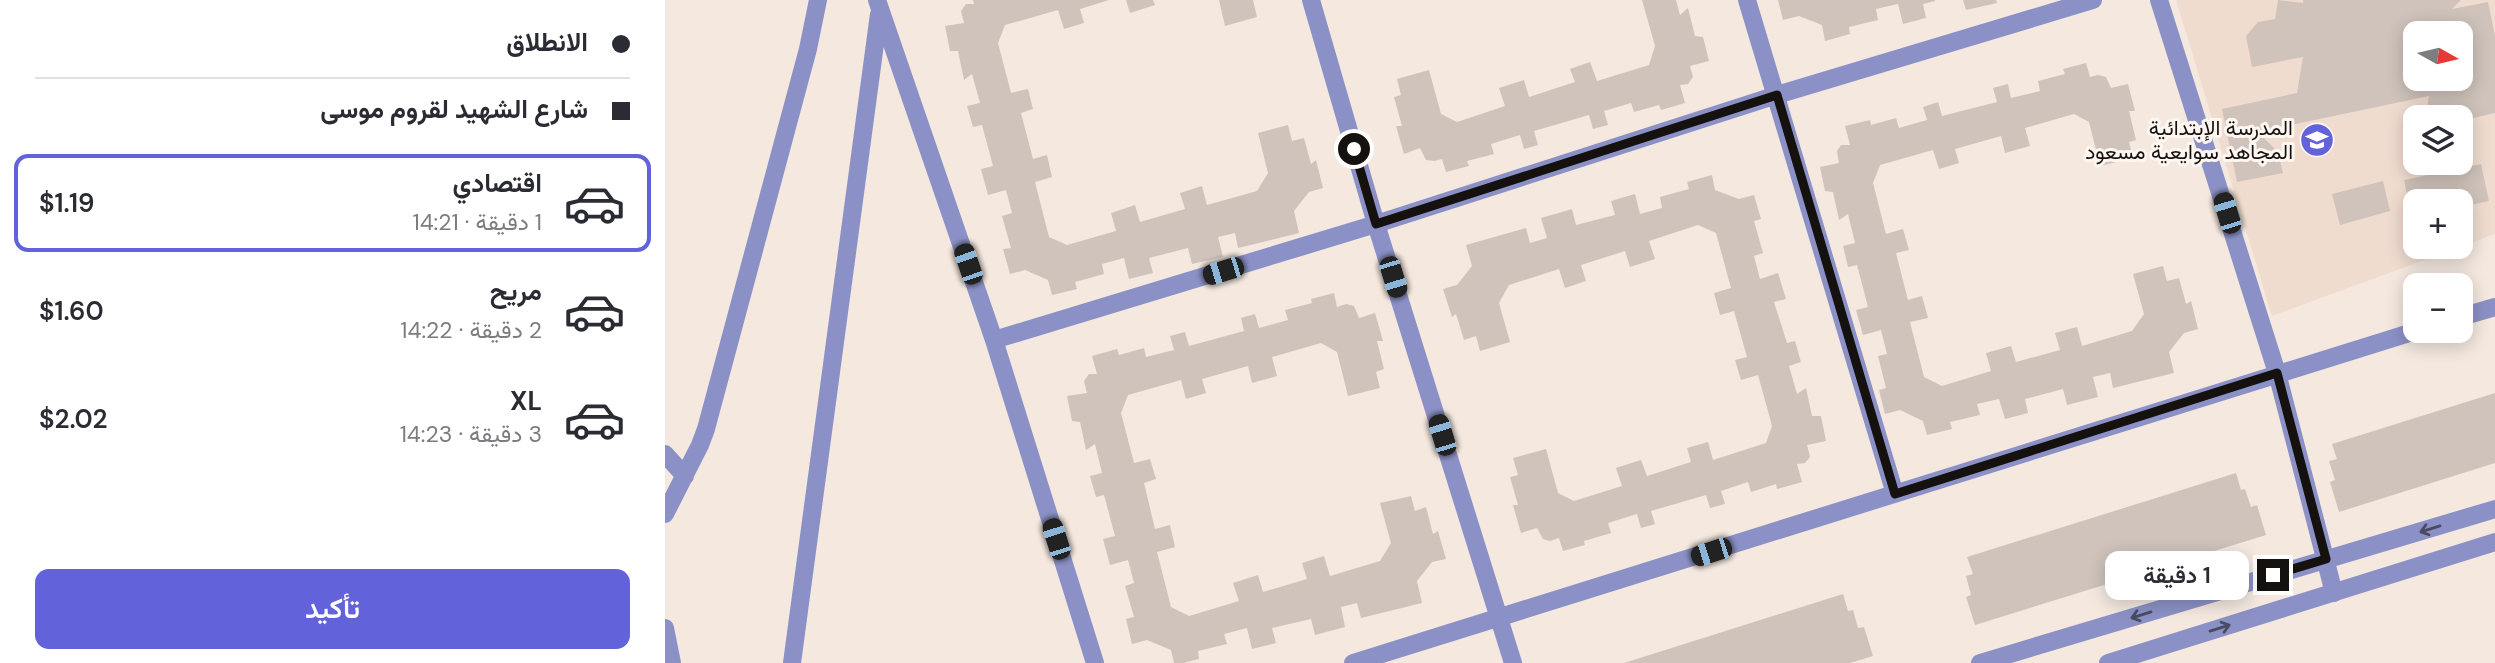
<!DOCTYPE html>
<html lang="ar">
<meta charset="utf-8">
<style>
body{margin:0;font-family:"DM Sans",Vazirmatn,sans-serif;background:#f7f7f7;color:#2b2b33;direction:rtl;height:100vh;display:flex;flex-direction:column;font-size:26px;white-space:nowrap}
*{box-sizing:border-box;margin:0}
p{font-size:23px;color:#7c7c81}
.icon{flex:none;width:38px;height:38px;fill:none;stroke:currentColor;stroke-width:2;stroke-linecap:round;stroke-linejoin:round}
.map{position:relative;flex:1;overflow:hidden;direction:ltr}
.panel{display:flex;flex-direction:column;background:#fff;width:665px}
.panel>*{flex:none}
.hud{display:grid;align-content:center;height:154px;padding:0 35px;background:#fff}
.needle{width:46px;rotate:98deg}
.buttons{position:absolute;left:1738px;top:21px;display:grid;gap:14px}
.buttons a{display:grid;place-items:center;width:70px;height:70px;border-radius:14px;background:#fff;box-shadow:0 4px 18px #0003;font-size:35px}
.end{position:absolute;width:32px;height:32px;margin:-16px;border:9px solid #15110e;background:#fff;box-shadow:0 0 0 4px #fff}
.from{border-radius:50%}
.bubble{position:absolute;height:49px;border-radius:14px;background:#fff;box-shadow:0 4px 18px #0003;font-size:23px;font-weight:600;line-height:49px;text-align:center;direction:rtl}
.car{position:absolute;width:21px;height:42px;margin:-21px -10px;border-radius:9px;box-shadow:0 0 5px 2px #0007;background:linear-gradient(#222 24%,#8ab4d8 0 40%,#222 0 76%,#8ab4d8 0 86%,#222 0)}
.hud b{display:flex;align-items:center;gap:24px;height:66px;font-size:26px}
.hud b+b{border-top:2px solid #e1e1e2}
.hud i{width:18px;height:18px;background:#2b2b33}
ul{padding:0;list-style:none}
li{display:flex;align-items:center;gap:21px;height:98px;margin:0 14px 10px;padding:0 21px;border:4px solid transparent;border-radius:14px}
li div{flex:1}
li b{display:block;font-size:26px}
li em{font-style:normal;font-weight:600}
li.current{border-color:#6262da}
li>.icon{width:63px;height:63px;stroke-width:1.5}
.cta{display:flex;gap:14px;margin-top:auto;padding:14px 35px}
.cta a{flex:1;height:80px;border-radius:14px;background:#6262da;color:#fff;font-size:28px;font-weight:600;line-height:80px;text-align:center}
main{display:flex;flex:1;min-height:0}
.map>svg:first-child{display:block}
</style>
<main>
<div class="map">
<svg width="1830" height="663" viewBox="0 0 1830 663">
<rect width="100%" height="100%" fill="#f4e8df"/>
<path fill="#f0dccf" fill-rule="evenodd" d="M1511,0H1830V234L1796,247V201H1750V247H1795L1607,316ZM1750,33H1796V79H1750ZM1750,117H1796V163H1750Z"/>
<path fill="#cfc3bb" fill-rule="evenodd" d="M308,0H444L415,9L419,23L399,29L393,10L340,25L333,43L346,93L363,89L368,109L356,113L368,159L382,155L387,177L370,182L384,237L402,245L451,231L446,213L470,205L475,222L520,209L515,193L537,186L542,205L592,191L603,173L593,133L623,125L627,141L639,138L646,164L651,160L658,188L644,192L629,211L634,233L573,248L570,233L553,237L558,257L527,264L523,248L484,258L488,273L464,279L459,258L437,264L439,274L410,282L412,289L387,295L383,280L360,270L345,274L338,249L346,248L337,216L347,213L341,190L323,195L316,169L328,166L317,125L308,127L302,106L315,103L307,74L299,80L293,51H285L280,26L299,23L296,11L301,4H309Z
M461,0H488L490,5L465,13Z
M554,0H588L592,17L560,26Z
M977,0H1011L1015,15L1023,8L1030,36L1038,37L1044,61L1025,66L1028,77L1023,84L1015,85L1020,103L996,110L994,105L969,112L966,103L939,111L943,125L928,129L924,115L869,131L873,145L859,149L855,135L826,144L829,154L802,161L804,166L781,172L777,159L769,161L761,160L755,148L739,154L731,126H737L729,97L736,95L732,79L764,70L776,114L792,122L840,106L834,88L859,80L864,97L910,82L905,69L925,62L932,81L984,65L990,46Z
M1113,0H1270V1L1258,4L1261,18L1238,24L1233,4L1211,9L1213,20L1184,27L1185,34L1160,41L1157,25L1134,16L1118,20Z
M1298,0H1331L1332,3L1301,10Z
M1613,0L1638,3V0H1796L1787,9L1823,2L1830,36V113L1796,121V117H1764L1762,107L1764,96L1593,132L1613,152L1618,173L1572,182L1557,109L1632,93L1638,57L1587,67L1581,36L1593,22L1610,19ZM1750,33H1796V79H1750Z
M1421,63L1425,77L1433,75L1441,77L1446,88L1463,84L1470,111H1464L1471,140L1464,142L1468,158L1435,166L1424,122L1409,114L1360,128L1365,146L1340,153L1336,136L1290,149L1294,163L1274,169L1268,150L1215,165L1208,183L1221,234L1238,229L1244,250L1231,253L1243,300L1257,296L1263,318L1245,322L1259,377L1277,386L1326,371L1321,353L1346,346L1351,362L1395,350L1390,333L1412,327L1417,346L1467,331L1479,314L1468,274L1498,266L1502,281L1514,278L1521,304L1526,301L1533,329L1519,333L1504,352L1509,373L1448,388L1445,373L1428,377L1433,397L1402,405L1398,389L1360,399L1363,413L1340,419L1334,399L1312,404L1315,415L1285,422L1287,429L1262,435L1258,421L1235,410L1220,414L1214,390L1221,388L1213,356L1222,354L1216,330L1198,335L1191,310L1203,307L1192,265L1183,267L1178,246L1190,243L1183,214L1174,220L1168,192L1160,191L1155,167L1174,163L1172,151L1176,145H1185L1180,126L1205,120L1206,125L1231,118L1234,128L1262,120L1258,107L1273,102L1277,116L1332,102L1328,88L1343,84L1346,98L1375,91L1373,81L1400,74L1398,69Z
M1816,164L1824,201L1796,207V201H1750V209L1745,210L1739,180Z
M1047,175L1050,190L1074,199L1089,195L1096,219L1089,221L1098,253L1089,256L1095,279L1113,273L1121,299L1109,302L1122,343L1130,341L1136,362L1124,366L1132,394L1141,388L1147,416H1156L1161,441L1142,445L1145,457L1140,463L1132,464L1137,482L1112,489L1111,484L1086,492L1083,482L1056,491L1060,504L1045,508L1041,495L986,511L990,524L976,528L972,514L943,523L946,533L919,541L920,545L898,551L894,538L885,541L878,539L872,528L856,533L848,505H853L845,477L853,475L848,458L881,449L893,493L909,501L957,486L951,468L976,460L982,476L1026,462L1022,448L1043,442L1048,460L1101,443L1107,426L1093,375L1076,380L1070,360L1082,357L1069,311L1055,315L1049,293L1066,288L1051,233L1033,225L984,241L990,259L965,267L960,251L916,265L921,281L900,288L894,269L844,285L834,303L845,342L815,351L811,336L799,340L791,314L787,317L778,289L792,285L807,266L801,245L861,228L865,243L882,238L876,218L907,209L911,225L950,215L946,201L970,194L975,214L997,208L995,197L1024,189L1022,182Z
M1718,181L1725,211L1675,225L1667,194Z
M669,293L672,307L681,304L689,306L694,318L710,313L718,341H712L719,369L711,372L715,388L683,396L672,352L656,343L607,357L612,376L587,383L583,366L537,379L541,393L521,399L516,380L463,395L456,413L469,463L485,459L491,479L479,483L490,529L505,525L510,547L492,552L506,607L524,616L574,601L568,583L593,575L598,592L642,579L637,563L659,556L665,576L715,561L726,543L715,503L746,496L750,511L761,507L768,534L773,531L781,559L767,562L752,581L757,603L696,618L692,603L676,607L680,627L650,635L646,619L607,628L611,643L587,649L582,628L559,634L562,644L533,651L534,659L518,663H509L506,650L482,640L467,644L461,619L469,617L460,586L469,583L463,560L445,565L438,539L450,536L439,495L431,497L425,476L437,473L430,444L421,450L415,422L407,421L402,396L422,393L419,381L424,374H432L427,356L452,349L454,355L479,348L481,357L509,350L505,336L520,332L524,346L579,331L576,318L590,314L594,328L623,320L620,310L647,303L646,299Z
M1830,393V463L1674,512L1665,482L1670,480L1664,461L1672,459L1667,444Z
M1571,473L1576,490L1580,489L1586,507L1592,505L1601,535L1310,625L1301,597L1306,595L1301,576L1308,574L1302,557Z
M1178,594L1183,611L1188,610L1193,628L1199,627L1208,656L1185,663H959Z"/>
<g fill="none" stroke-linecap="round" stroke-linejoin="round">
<path stroke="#8b91c6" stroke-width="18" d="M212,0L329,340L430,663
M646,0L711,224L848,663
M1082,0L1230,494
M1494,0L1612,373L1669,593
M1796,317L1830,307
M329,340L711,224L1112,95L1428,0
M0,454L20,476
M0,514L35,445L41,429L143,49L153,0
M0,628L7,663
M127,663L214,14
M688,663L1751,331"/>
<path stroke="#8b91c6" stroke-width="18" d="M1315,663L1830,509
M1443,663L1830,542"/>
</g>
<defs><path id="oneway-shaft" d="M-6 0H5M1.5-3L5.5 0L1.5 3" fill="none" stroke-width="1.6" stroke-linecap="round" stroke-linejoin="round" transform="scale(1.75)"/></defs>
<g stroke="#4a4b61">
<use href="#oneway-shaft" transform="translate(1765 529) rotate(163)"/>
<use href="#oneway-shaft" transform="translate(1476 615) rotate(163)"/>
<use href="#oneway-shaft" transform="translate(1555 628) rotate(-17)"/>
</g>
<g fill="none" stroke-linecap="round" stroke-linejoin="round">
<path stroke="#15110e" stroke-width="9" d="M689,149L711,224L1112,95L1230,494L1612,373L1661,559L1608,575"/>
</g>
<defs>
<g id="school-disc" transform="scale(1.75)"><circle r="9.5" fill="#6262da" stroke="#fef6f1"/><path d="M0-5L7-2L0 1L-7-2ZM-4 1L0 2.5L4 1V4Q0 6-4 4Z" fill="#fff"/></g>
</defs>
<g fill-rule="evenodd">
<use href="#school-disc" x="1652" y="140"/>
</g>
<g text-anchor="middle" stroke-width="6" stroke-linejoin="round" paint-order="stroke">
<g font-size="21" fill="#15110e" stroke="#fef6f1" text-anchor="end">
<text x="1628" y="135">المدرسة الإبتدائية<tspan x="1628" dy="24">المجاهد سوايعية مسعود</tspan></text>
</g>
</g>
</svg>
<div class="buttons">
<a><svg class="needle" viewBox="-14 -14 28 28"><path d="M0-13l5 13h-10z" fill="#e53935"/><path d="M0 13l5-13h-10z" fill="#7c7c81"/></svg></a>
<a><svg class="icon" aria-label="layers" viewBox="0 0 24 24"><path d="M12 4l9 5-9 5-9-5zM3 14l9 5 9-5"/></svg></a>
<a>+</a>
<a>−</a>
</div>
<i class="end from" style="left:689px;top:149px"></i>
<i class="end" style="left:1608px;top:575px"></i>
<div class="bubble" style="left:1440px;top:551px;width:144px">1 دقيقة</div>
<i class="car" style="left:1562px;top:213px;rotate:343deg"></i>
<i class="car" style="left:303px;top:264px;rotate:341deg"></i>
<i class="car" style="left:558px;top:271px;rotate:253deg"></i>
<i class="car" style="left:728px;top:277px;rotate:163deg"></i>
<i class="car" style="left:777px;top:435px;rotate:343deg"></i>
<i class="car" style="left:391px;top:539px;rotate:342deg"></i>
<i class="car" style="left:1046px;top:552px;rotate:252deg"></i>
</div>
<section class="panel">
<div class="hud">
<b><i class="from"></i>الانطلاق</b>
<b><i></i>شارع الشهيد لقروم موسى</b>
</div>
<ul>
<li class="current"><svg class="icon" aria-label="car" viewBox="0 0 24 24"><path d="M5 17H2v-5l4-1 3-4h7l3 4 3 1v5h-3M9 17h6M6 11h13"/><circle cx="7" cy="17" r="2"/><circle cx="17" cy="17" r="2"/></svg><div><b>اقتصادي</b><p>1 دقيقة · 14:21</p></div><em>$1.19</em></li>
<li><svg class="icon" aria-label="car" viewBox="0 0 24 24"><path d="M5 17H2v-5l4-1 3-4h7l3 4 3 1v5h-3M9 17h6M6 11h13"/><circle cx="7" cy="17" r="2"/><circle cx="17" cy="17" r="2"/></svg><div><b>مريح</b><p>2 دقيقة · 14:22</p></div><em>$1.60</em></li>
<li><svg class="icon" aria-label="car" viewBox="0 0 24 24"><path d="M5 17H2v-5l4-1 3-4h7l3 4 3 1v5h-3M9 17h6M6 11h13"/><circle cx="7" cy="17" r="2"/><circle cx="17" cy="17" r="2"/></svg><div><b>XL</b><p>3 دقيقة · 14:23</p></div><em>$2.02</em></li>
</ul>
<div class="cta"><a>تأكيد</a></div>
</section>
</main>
